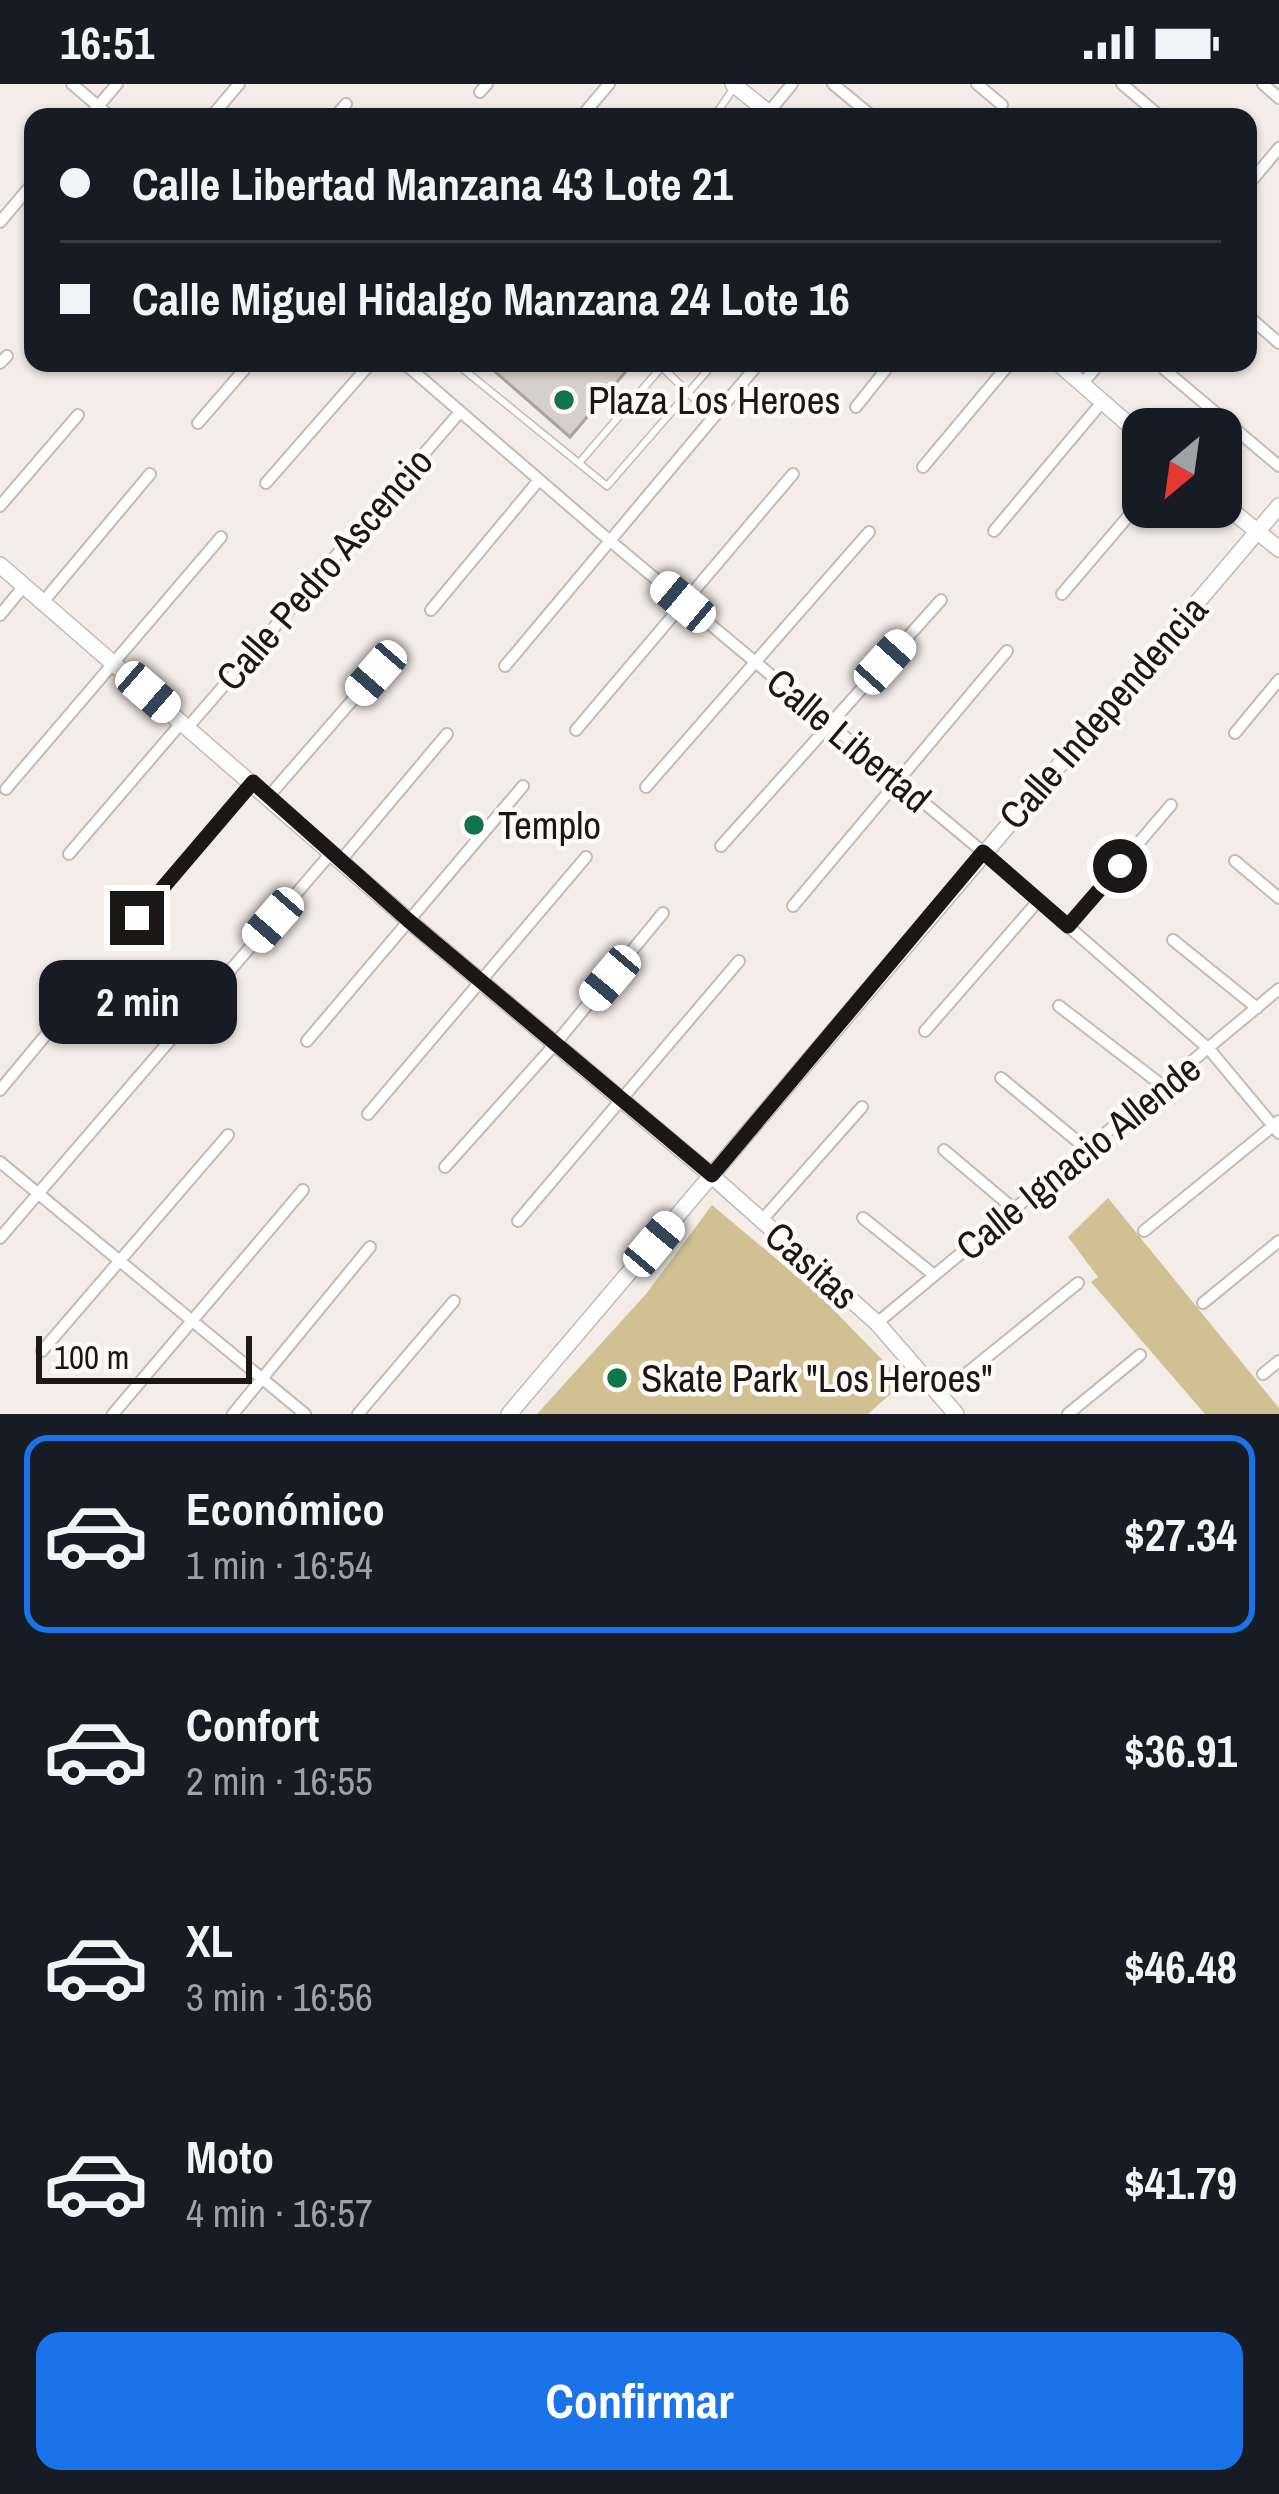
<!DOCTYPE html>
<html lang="es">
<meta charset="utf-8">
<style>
body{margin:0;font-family:"Archivo Narrow",sans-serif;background:#20242c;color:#f1f3f6;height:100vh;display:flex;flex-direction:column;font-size:45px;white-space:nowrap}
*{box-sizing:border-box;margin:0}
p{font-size:39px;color:#9ea1a6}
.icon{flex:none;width:66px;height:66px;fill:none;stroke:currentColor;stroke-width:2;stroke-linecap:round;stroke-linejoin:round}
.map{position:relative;height:1330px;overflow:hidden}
.side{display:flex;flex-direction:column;background:#171b24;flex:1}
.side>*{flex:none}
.hud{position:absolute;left:24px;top:24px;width:1233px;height:264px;border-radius:24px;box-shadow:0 3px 9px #0004;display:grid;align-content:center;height:264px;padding:0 36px;background:#171b24}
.needle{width:78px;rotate:209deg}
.fabs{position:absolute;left:1122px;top:324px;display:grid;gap:24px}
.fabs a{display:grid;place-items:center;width:120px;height:120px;border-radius:24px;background:#171b24;box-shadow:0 3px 9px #0004;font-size:60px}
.scale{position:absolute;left:36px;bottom:30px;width:216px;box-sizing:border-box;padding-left:12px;border:6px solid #1a1716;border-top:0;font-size:33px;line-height:42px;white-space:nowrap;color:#1a1716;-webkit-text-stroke:9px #fffaf8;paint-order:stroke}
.end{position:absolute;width:54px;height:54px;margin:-27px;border:15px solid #1a1716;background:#fff;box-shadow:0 0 0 6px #fff}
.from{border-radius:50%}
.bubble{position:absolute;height:84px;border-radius:24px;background:#171b24;box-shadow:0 3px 9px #0004;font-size:39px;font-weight:700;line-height:84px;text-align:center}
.car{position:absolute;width:36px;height:72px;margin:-36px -18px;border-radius:15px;box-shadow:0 0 9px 3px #0007;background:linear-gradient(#fff 24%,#345 0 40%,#fff 0 76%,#345 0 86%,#fff 0)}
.hud b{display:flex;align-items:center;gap:42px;height:114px;font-size:45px}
.hud b+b{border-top:3px solid #363941}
.hud i{width:30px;height:30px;background:#f1f3f6}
ul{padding:21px 0 0;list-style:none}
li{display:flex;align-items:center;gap:36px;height:198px;margin:0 24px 18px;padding:0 12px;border:6px solid transparent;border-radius:24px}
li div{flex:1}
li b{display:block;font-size:45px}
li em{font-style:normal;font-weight:700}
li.current{border-color:#1a73e8}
li>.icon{width:108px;height:108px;stroke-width:1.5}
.cta{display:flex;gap:24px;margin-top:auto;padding:24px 36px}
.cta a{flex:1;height:138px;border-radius:24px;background:#1a73e8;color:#fff;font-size:48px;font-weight:700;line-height:138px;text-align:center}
.status{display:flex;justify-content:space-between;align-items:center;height:84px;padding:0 60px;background:#171b24;direction:ltr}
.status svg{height:33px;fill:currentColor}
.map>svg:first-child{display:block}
</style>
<div class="status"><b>16:51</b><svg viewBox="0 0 49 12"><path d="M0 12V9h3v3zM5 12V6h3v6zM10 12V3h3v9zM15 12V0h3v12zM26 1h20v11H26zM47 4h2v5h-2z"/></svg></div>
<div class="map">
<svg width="1279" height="1330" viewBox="0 0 1279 1330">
<rect width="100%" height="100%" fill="#f3ece9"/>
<path fill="#d0c092" d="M1108,1114L1279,1324V1330H1205L1091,1198L1098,1193L1068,1153Z
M712,1121L819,1211L904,1298L868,1330H537L646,1210Z"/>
<path fill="#d5d0cb" stroke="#a9a4a0" stroke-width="3" d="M485,279H633L570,353Z"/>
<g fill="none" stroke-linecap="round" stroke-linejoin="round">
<g stroke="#c2bbb8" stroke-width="9">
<path id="lane" d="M714,33L733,5
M662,283L713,333
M463,285L607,402L714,279
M579,379L665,279"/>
</g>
<g stroke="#c2bbb8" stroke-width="14">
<path id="street" d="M72,0L111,33
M833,0L873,33
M977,0L1002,21
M1122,0L1161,33
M1263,0L1279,14
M480,8L487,0
M769,28L792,0
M89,33L117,0
M211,33L239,0
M335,33L346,20
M581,33L609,0
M1248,101L1279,64
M0,138L33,99
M1248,232L1279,259
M0,279L7,272
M404,279L609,456L983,768L1209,965L1279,1049
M1165,286L1279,382
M1082,300L1100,279
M856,323L891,279
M198,339L250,279
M923,383L1010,279
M266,399L371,279
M0,422L78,331
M994,447L1103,317
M1062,510L1143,415
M43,518L150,390
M431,526L539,396
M0,531L24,502
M505,582L759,279
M189,642L460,328
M576,646L793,390
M1235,649L1279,596
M646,703L869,448
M6,705L221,453
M269,712L376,589
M721,762L941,516
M69,770L183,637
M342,775L447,650
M1235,777L1279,814
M793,822L1007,567
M137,834L253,698
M1068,842L1171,721
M1173,856L1257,924
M1059,922L1163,1002
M925,947L1039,816
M307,957L523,702
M1001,994L1088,1066
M0,1006L74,917
M368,1030L586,773
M944,1066L1015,1126
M0,1078L305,1330
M445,1083L556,959L663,829
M863,1134L934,1191
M762,1136L862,1023
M518,1137L739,877
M1144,1147L1279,1037
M0,1154L332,768
M1203,1219L1279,1157
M877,1239L1279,905
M42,1267L228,1051
M1263,1290L1279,1277
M940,1311L1078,1199
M113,1330L303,1106
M233,1330L370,1163
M358,1330L454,1217
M1068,1330L1140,1271"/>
</g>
<g stroke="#c2bbb8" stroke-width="18">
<path id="secondary" d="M733,0L774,33
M1058,279L1143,353
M1221,418L1279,465
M0,481L408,836L712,1092L877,1239L956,1330
M509,1330L1279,422"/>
</g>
<use href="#lane" stroke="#fff" stroke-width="6"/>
<use href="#street" stroke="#fff" stroke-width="10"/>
<use href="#secondary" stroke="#fff" stroke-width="15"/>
</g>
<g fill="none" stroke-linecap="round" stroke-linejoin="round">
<path stroke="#1a1716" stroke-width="15" d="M137,834L253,698L408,836L712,1091L983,768L1068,842L1120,782"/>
</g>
<g fill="#10754d" stroke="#fffaf8" stroke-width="4.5">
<circle cx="564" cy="316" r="12"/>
<circle cx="474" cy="741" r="12"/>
<circle cx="617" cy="1294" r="12"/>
</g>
<g text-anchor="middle" stroke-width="9" stroke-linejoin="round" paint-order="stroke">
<g font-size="39" fill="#1a1716" stroke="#fffaf8" text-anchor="start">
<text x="588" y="330">Plaza Los Heroes</text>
<text x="498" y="755">Templo</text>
<text x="641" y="1308">Skate Park "Los Heroes"</text>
</g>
<g font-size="39" fill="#1a1716" stroke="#fffaf8">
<text transform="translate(324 485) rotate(-49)" y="14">Calle Pedro Ascencio</text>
<text transform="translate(1103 628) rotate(-49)" y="14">Calle Independencia</text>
<text transform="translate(849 656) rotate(40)" y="14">Calle Libertad</text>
<text transform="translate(1078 1073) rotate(-39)" y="14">Calle Ignacio Allende</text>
<text transform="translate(812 1181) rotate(42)" y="14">Casitas</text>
</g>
</g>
</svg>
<div class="fabs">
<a><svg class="needle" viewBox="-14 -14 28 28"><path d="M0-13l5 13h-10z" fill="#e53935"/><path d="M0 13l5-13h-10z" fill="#9ea1a6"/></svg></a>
</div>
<div class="scale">100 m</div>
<i class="end from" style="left:1120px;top:782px"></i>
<i class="end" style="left:137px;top:834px"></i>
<div class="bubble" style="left:39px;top:876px;width:198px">2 min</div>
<i class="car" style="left:683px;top:518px;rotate:310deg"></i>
<i class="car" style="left:885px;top:578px;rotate:42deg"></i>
<i class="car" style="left:376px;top:589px;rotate:221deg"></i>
<i class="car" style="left:148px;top:608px;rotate:131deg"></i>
<i class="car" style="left:273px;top:836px;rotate:221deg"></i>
<i class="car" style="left:610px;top:894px;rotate:220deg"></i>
<i class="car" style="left:654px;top:1160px;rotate:40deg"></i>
<div class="hud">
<b><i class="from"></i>Calle Libertad Manzana 43 Lote 21</b>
<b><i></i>Calle Miguel Hidalgo Manzana 24 Lote 16</b>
</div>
</div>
<section class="side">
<ul>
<li class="current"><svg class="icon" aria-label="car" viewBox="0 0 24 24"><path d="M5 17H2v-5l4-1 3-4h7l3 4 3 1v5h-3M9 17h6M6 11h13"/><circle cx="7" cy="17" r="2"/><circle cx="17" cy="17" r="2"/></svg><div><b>Económico</b><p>1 min · 16:54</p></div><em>$27.34</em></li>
<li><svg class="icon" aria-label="car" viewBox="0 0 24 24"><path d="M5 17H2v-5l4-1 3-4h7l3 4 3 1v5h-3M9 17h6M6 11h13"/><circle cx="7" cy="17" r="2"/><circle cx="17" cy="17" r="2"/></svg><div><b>Confort</b><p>2 min · 16:55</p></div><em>$36.91</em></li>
<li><svg class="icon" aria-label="car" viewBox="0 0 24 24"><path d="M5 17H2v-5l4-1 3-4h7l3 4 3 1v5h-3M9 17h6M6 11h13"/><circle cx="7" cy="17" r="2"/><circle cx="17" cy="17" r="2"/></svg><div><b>XL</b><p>3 min · 16:56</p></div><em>$46.48</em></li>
<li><svg class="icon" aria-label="car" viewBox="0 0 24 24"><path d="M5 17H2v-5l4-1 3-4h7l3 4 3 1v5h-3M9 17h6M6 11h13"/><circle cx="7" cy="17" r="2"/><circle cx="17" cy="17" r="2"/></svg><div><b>Moto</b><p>4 min · 16:57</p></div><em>$41.79</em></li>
</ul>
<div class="cta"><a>Confirmar</a></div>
</section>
